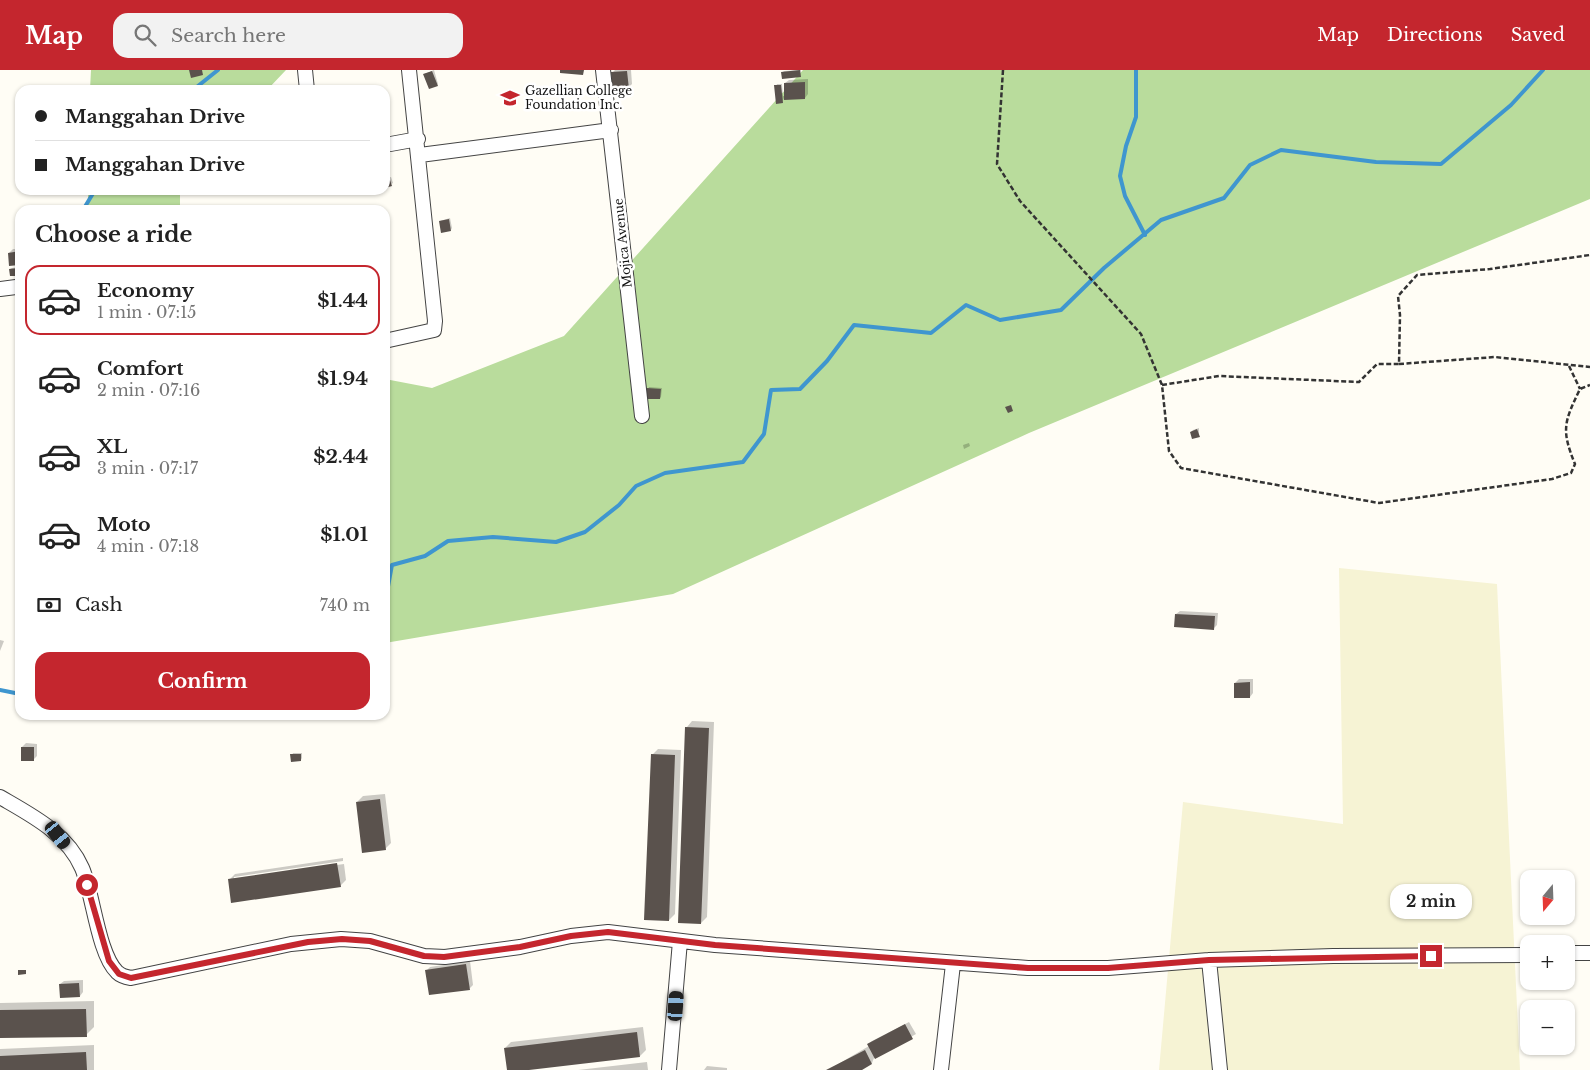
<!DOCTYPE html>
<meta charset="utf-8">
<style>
body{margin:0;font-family:"Libre Baskerville",serif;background:#f2f2f2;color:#222;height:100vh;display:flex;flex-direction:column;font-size:19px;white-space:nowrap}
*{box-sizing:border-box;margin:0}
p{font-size:16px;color:#767676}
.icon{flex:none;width:28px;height:28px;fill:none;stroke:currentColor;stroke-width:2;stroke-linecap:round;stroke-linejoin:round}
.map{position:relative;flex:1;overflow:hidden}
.sheet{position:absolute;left:15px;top:135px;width:375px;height:515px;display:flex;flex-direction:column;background:#fff;border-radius:15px;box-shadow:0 1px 4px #0004}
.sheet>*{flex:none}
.guide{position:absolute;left:15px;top:15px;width:375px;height:110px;border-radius:15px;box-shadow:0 1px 4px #0004;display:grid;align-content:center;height:110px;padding:0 20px;background:#fff}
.needle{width:32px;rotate:199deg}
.fabs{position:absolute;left:1520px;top:800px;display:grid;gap:10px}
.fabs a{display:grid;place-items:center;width:55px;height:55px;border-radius:10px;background:#fff;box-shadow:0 1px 4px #0004;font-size:25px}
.end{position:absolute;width:22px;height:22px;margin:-11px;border:6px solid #c4262e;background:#fff;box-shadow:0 0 0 2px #fff}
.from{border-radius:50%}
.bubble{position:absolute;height:35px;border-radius:15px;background:#fff;box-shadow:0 1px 4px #0004;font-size:16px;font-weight:700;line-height:35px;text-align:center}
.car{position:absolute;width:15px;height:30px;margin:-15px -8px;border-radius:6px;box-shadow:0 0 4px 1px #0007;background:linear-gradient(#222 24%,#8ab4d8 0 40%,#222 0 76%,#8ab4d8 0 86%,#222 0)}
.guide b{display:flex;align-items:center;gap:18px;height:48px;font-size:19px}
.guide b+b{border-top:1px solid #e0e0e0}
.guide i{width:12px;height:12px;background:#222}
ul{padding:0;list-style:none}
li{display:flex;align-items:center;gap:15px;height:70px;margin:0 10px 8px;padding:0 10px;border:2px solid transparent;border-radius:15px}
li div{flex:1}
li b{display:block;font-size:19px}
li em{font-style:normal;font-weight:700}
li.active{border-color:#c4262e}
li>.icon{width:45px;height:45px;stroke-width:1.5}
h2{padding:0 20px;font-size:22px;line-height:60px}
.pay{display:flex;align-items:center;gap:12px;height:55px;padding:0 20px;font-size:19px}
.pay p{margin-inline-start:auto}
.button{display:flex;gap:10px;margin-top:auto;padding:10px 20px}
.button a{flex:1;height:58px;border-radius:15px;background:#c4262e;color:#fff;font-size:20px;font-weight:700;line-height:58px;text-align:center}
header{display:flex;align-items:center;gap:30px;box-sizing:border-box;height:70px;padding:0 25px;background:#c4262e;color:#fff}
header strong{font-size:24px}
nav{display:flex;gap:28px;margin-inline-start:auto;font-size:18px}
.search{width:350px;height:45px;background:#f2f2f2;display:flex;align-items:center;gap:12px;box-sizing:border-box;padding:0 18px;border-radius:15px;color:#767676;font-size:19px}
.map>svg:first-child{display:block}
</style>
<header>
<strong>Map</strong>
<div class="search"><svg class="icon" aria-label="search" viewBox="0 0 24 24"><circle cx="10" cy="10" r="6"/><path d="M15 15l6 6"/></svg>Search here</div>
<nav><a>Map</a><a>Directions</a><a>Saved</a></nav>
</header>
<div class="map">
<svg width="1590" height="1000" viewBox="0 0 1590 1000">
<rect width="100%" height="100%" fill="#fffdf5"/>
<path fill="#f6f3d4" d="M1339,498L1497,514L1520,1000H1159L1183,732L1343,754Z"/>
<path fill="#b9dc9c" d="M91,0H286L267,20H90Z
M803,0H1590V129L1029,363L673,524L385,573V309L432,318L564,266Z
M88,120H180V140H88Z"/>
<path fill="#0003" d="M434,0L438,14L437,15L425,4Z
M615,0H631L632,14L628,18L612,3Z
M801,0L800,6L783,2L784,1Z
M808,9V24L805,28H784L782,32L776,16L777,14H782L783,26H785V13L789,10Z
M391,107L393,113L386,117L385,108Z
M450,148L452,158L451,160L440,151Z
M13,179H20V194H10L9,183Z
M20,197L19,205L10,199L12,198Z
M649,317L662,318L661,327L660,328L648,319Z
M1199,358V366L1191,362L1193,360Z
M969,373L970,376L964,379L963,375Z
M1180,541L1218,543L1217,555L1214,558L1176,544Z
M0,570L4,571L0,581Z
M1239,609H1253V623L1250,627L1235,613Z
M692,651L714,652L707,847L701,853L687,657Z
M26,673L37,674V686L34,689L22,677Z
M658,679L681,680L675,844L669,850L652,685Z
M293,683H302V688L301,690L292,685Z
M385,724L391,773L385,779L357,732L363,726Z
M343,788V791L234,807V809L344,794L346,810L340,816L229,810L235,804Z
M470,891L473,915L470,918L426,901L430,897Z
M83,910V922L80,926L60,914L64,911Z
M94,931V957L86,965L0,966V933Z
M909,952L916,964L874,988L872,993L859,1000H828L869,976L868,974L872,971Z
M643,957L646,980L640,986L508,1000L505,978L511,972Z
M94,975V1000H0V979Z
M647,992L648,1000H578Z
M707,996L727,998V1000H704Z"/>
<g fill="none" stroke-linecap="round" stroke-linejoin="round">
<path stroke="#3f96cf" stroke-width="4" d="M1136,0V47L1126,76L1120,106L1125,126L1145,165
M193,20L218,0
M83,140L95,120
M385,533L392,495L425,486L448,471L493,467L556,472L585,462L619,435L636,416L665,403L743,392L764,364L771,320L800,319L827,291L854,255L931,263L966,235L1000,250L1061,240L1104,198L1161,150L1224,128L1250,95L1281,80L1376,92L1441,94L1511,35L1543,0
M0,620L20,624
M91,645L101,648L116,645"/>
</g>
<path fill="#5a524d" d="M189,0H202L203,5L191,8Z
M560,0H584L583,5L560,3Z
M800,0L801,7L782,9L781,2Z
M432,1L438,16L429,19L423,4Z
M627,1L629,19L612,20L611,2Z
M805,12V29L784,30V13Z
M774,15H781L783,33L776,34Z
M389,107L392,116L385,118V109Z
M449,149L451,161L441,163L439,151Z
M20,181L19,195L9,196L8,183Z
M19,198V206H10L9,199Z
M647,318L661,319L660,329H646Z
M1011,335L1013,341L1008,343L1005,337Z
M1197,359L1200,367L1192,369L1190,362Z
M1175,544L1215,546L1214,560L1174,557Z
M1250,612V628H1234V613Z
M685,657L709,658L701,854L678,853Z
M21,677H34V691H21Z
M290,684H301V691L291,692Z
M651,684L675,685L669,851L644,850Z
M380,729L386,780L362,783L356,732Z
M337,793L341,817L231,833L228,809Z
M466,894L470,920L429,925L425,900Z
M18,900H26V904L18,905Z
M79,913L80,927L60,928L59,914Z
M86,939L87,967L0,968V940Z
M905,954L913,969L875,989L867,974Z
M637,962L640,987L529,1000H507L504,978Z
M865,980L872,994L862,1000H826Z
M86,982L87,1000H0V986Z"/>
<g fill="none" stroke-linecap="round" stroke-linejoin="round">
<g stroke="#444" stroke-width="16">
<path id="minor" d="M305,0L307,20
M603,0L642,346
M385,75L418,69
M420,85L611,60
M0,219L16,217
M389,270L434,260L435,251L409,0
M0,727C31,745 67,763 82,798C93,823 98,884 117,902C121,906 125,907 131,908L291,874L341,869L370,871L424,886L445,887L520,877L571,866L608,862L715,875L1028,898H1108L1209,890L1333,886L1529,885
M1566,883H1590
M1209,890L1220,1000
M669,1000L680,871
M941,1000L953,894"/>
</g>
<path stroke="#333" stroke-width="2.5" stroke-dasharray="5 2.5" stroke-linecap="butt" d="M1003,0L997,94L1020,131L1141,264L1162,315L1169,381L1181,398L1379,433L1552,409L1571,403L1575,394C1561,360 1564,352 1580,319L1590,315
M1399,294L1495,287L1590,297
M1569,296L1580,319
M1162,315L1219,306L1359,312L1377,294H1399L1400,245L1398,226L1417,205L1490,199L1590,185"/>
<use href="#minor" stroke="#fff" stroke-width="14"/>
</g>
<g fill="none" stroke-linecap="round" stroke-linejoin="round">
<path stroke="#c4262e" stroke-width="6" d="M87,815L109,891L119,904L131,908L308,872L342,869L370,871L424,886L444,887L520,877L571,866L608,862L715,875L1028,898H1108L1209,890L1431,886"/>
</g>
<defs>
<g id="university-bare" transform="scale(1.5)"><path d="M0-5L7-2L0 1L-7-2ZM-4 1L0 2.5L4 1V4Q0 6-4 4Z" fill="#c4262e" stroke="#fff" stroke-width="2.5" paint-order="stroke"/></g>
</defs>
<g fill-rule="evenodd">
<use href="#university-bare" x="510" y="28"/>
</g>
<g text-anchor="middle" stroke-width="5" stroke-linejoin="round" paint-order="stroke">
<g font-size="12" fill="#111" stroke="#fff" text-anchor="start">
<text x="525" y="25">Gazellian College<tspan x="525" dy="14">Foundation Inc.</tspan></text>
</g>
<g font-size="12" fill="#111" stroke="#fff">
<text transform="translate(623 173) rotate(-96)" y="4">Mojica Avenue</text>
</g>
</g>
</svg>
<div class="fabs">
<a><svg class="needle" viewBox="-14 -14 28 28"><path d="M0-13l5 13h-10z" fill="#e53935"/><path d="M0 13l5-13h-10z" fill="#767676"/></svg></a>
<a>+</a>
<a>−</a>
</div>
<i class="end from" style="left:87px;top:815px"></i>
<i class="end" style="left:1431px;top:886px"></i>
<div class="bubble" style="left:1390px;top:814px;width:82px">2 min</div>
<i class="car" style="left:58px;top:765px;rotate:142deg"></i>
<i class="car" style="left:676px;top:936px;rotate:4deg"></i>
<div class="guide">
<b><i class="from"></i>Manggahan Drive</b>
<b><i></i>Manggahan Drive</b>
</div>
<section class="sheet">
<h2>Choose a ride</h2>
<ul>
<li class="active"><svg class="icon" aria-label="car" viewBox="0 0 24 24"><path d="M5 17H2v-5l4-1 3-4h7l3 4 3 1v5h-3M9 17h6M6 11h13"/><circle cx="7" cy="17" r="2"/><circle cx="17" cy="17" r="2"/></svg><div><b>Economy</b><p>1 min · 07:15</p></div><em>$1.44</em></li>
<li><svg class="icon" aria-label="car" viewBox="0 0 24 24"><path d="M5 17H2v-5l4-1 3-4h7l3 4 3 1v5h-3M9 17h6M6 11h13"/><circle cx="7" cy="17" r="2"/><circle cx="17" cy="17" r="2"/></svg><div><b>Comfort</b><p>2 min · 07:16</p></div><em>$1.94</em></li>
<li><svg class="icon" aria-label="car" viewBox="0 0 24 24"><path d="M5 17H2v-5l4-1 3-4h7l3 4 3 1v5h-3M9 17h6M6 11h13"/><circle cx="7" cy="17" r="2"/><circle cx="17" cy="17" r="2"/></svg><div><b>XL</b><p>3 min · 07:17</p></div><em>$2.44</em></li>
<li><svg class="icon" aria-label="car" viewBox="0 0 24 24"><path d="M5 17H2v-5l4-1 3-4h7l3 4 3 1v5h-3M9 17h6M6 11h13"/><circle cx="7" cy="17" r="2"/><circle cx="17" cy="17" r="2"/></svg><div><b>Moto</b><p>4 min · 07:18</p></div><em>$1.01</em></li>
</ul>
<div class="pay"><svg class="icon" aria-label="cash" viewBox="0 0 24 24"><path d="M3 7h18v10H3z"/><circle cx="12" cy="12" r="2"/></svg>Cash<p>740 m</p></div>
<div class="button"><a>Confirm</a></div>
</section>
</div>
